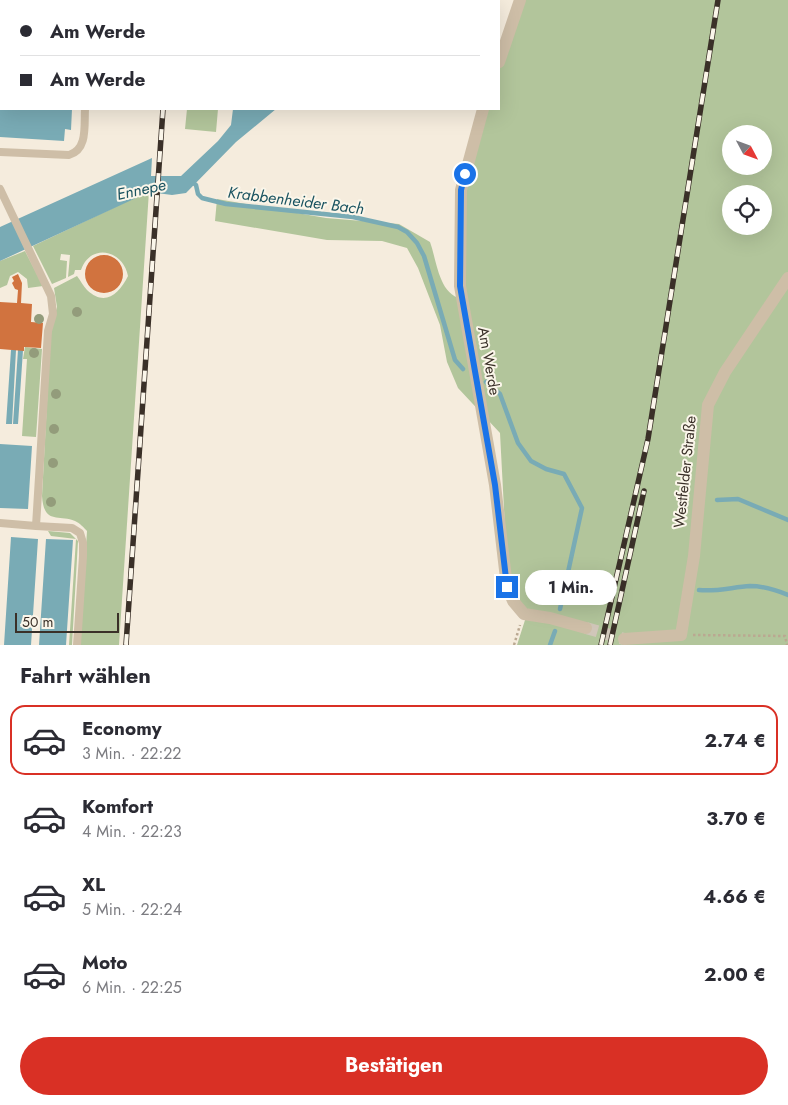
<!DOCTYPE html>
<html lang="de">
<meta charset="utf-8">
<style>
body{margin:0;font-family:Jost,sans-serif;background:#f2f2f3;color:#2b2b33;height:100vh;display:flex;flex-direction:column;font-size:19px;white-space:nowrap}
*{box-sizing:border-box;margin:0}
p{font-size:16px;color:#7c7c81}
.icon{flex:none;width:28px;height:28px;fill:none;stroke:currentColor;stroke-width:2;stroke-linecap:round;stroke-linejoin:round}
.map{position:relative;height:645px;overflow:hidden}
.sheet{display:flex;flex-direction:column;background:#fff;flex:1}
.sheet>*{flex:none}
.guide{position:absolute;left:0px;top:0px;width:500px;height:110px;box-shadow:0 5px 20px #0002;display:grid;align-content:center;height:110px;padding:0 20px;background:#fff}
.needle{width:32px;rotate:131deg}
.buttons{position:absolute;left:722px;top:125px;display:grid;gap:10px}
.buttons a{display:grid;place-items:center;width:50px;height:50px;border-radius:50%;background:#fff;box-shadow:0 5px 20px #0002;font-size:25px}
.scale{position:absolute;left:15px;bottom:12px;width:104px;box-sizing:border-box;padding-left:5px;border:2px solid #3a3028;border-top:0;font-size:14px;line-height:18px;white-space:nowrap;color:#3a3028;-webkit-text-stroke:4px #fbf6ea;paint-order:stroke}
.end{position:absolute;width:22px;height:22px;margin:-11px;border:6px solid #1a73e8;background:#fff;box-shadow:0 0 0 2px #fff}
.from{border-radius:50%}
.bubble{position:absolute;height:35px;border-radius:18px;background:#fff;box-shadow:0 5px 20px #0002;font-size:16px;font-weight:700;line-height:35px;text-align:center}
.guide b{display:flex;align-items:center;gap:18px;height:48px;font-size:19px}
.guide b+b{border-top:1px solid #e1e1e2}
.guide i{width:12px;height:12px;background:#2b2b33}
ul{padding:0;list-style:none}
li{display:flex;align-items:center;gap:15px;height:70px;margin:0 10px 8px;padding:0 10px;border:2px solid transparent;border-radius:15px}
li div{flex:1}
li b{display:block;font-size:19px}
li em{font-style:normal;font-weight:700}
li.active{border-color:#d93025}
li>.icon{width:45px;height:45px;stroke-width:1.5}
h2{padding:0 20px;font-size:22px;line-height:60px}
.action{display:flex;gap:10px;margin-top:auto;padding:10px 20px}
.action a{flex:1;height:58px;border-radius:30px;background:#d93025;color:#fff;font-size:20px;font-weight:700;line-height:58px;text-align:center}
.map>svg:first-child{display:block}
</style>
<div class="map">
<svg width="788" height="645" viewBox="0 0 788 645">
<rect width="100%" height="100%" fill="#f5ecdd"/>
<path fill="#b2c59b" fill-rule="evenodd" d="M523,0H788V272L723,369L706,407L701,469L705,470L712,405L727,373L788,286V645H517L526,617L532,611L520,607L508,585L500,433L458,388L447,362L440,325L418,268L407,248L382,241L327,240L215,221L217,199L326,218L399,224L430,242C437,261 439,298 465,299L462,282L463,190L485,109H499V70ZM731,134H764V166H731ZM731,194H764V226H731Z
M187,109H218L216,132L185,129Z
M149,191L119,645H80L87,531C84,528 80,523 75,521C58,514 44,525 42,496L51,328L57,307L54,288L77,276C81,281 83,286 87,290C105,307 119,294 128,276C123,250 91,242 81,270H75L74,274L68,277L70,255L61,254L60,260L67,261L66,278L52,284L33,246Z
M25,251L43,286L28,288L27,279L18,272L10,276L7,285L0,288V261Z
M25,347L42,349L36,437L22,436L27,359H23Z
M48,531L70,533L78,541L72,645H69L76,539L51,536Z"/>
<path fill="#79abb5" d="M0,66L1,109H72L71,130L65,129L64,141L0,137Z
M233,109H276L236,142L186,193L172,195L149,192L0,261V227L152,158L151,176H181L218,141L231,125Z
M11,350H16L12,424H6Z
M18,350H23L18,424H13Z
M0,444L32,446L28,509L0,508Z
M11,537L38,539L31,645H4Z
M46,539L73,540L66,645H39Z"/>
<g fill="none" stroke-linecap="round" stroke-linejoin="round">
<path stroke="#79abb5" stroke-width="4.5" d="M192,182L196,185L198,194L202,198L226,204L353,217L398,227L407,232L417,243L424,256L455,360L463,369
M486,382L500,394L518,443L531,461L546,469L564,474L582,508L560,609
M717,500L738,499L788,520
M699,590C716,592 733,587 750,586C763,586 776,590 788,595
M550,645L555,631"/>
</g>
<path fill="#d1733f" d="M85 274a19 19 0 1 1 38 0a19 19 0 1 1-38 0Z
M18,274L22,283L21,303L32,304L31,322L43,323L41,348L24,347V351L0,349V302L17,303L18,290L15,289L12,283L14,281L12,277Z"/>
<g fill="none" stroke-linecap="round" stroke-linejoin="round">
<path stroke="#d0c6b9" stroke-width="12" stroke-dasharray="12 6" stroke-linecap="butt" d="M586,628L624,639"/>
<path stroke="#baa891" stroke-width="2.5" stroke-dasharray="2.5 2.5" stroke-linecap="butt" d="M693,635L785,636L787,645
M514,645L520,625"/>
<path stroke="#cebea7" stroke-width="8" d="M0,152L69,155C88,150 84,125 85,109
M0,189L51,296L53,314L48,331L36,526L72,528L80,533L83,543V556L77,645
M0,523L36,526"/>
<path stroke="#cebea7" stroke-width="12" d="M499,62L520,0
M483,109L461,190L460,286L495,485L507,587L513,601L524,614L550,618L586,628
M624,639L681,635L694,556L708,405L725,372L788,278"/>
<g stroke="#3a3028" stroke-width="5.5">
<path id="rail" d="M171,1V0
M126,645L163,109
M601,645L648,439L718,0
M610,645L644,491"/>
</g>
<use href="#rail" stroke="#fbf6ea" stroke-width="4" stroke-dasharray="11" stroke-linecap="butt"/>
</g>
<g fill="#939c7b">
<circle cx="77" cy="312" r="5"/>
<circle cx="39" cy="319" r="5"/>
<circle cx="34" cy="353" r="5"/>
<circle cx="56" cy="394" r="5"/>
<circle cx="54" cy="429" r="5"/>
<circle cx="53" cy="463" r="5"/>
<circle cx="51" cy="502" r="5"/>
</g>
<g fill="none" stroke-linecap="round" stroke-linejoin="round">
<path stroke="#1a73e8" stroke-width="6" d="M465,174L461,190L460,286L495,485L507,587"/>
</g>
<g text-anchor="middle" stroke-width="4" stroke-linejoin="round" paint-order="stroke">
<g font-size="15" fill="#3a3028" stroke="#fbf6ea">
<text transform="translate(489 361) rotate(80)" y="5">Am Werde</text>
<text transform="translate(685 472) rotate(-84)" y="5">Westfelder Straße</text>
</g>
<g font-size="16" font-style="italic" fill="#1a5360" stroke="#fbf6ea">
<text transform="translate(141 189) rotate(-12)" y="6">Ennepe</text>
<text transform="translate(296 200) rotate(7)" y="6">Krabbenheider Bach</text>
</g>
</g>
</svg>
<div class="buttons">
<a><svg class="needle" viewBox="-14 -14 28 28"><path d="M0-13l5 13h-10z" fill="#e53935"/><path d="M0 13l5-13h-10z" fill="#7c7c81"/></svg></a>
<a><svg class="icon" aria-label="locate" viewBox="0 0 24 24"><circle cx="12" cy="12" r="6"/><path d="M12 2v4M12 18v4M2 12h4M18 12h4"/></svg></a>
</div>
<div class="scale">50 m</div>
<i class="end from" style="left:465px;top:174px"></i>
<i class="end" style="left:507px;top:587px"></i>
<div class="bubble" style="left:525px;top:570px;width:92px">1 Min.</div>
<div class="guide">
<b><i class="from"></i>Am Werde</b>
<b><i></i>Am Werde</b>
</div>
</div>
<section class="sheet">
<h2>Fahrt wählen</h2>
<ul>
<li class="active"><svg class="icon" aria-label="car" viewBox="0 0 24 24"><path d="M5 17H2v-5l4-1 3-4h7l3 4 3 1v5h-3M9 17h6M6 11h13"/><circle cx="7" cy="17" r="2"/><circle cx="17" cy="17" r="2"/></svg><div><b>Economy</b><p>3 Min. · 22:22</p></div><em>2.74 €</em></li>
<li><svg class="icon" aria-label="car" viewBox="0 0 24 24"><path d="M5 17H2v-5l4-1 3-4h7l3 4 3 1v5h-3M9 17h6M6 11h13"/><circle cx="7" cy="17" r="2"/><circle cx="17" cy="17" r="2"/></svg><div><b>Komfort</b><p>4 Min. · 22:23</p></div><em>3.70 €</em></li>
<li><svg class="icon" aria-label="car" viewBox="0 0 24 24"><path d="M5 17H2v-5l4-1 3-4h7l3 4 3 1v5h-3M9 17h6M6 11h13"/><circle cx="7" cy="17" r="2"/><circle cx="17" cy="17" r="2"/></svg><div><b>XL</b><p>5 Min. · 22:24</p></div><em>4.66 €</em></li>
<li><svg class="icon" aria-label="car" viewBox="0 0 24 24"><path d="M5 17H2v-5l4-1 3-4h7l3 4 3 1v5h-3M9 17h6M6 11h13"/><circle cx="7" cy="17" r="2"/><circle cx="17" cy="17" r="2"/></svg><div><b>Moto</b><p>6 Min. · 22:25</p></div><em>2.00 €</em></li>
</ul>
<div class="action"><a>Bestätigen</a></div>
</section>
